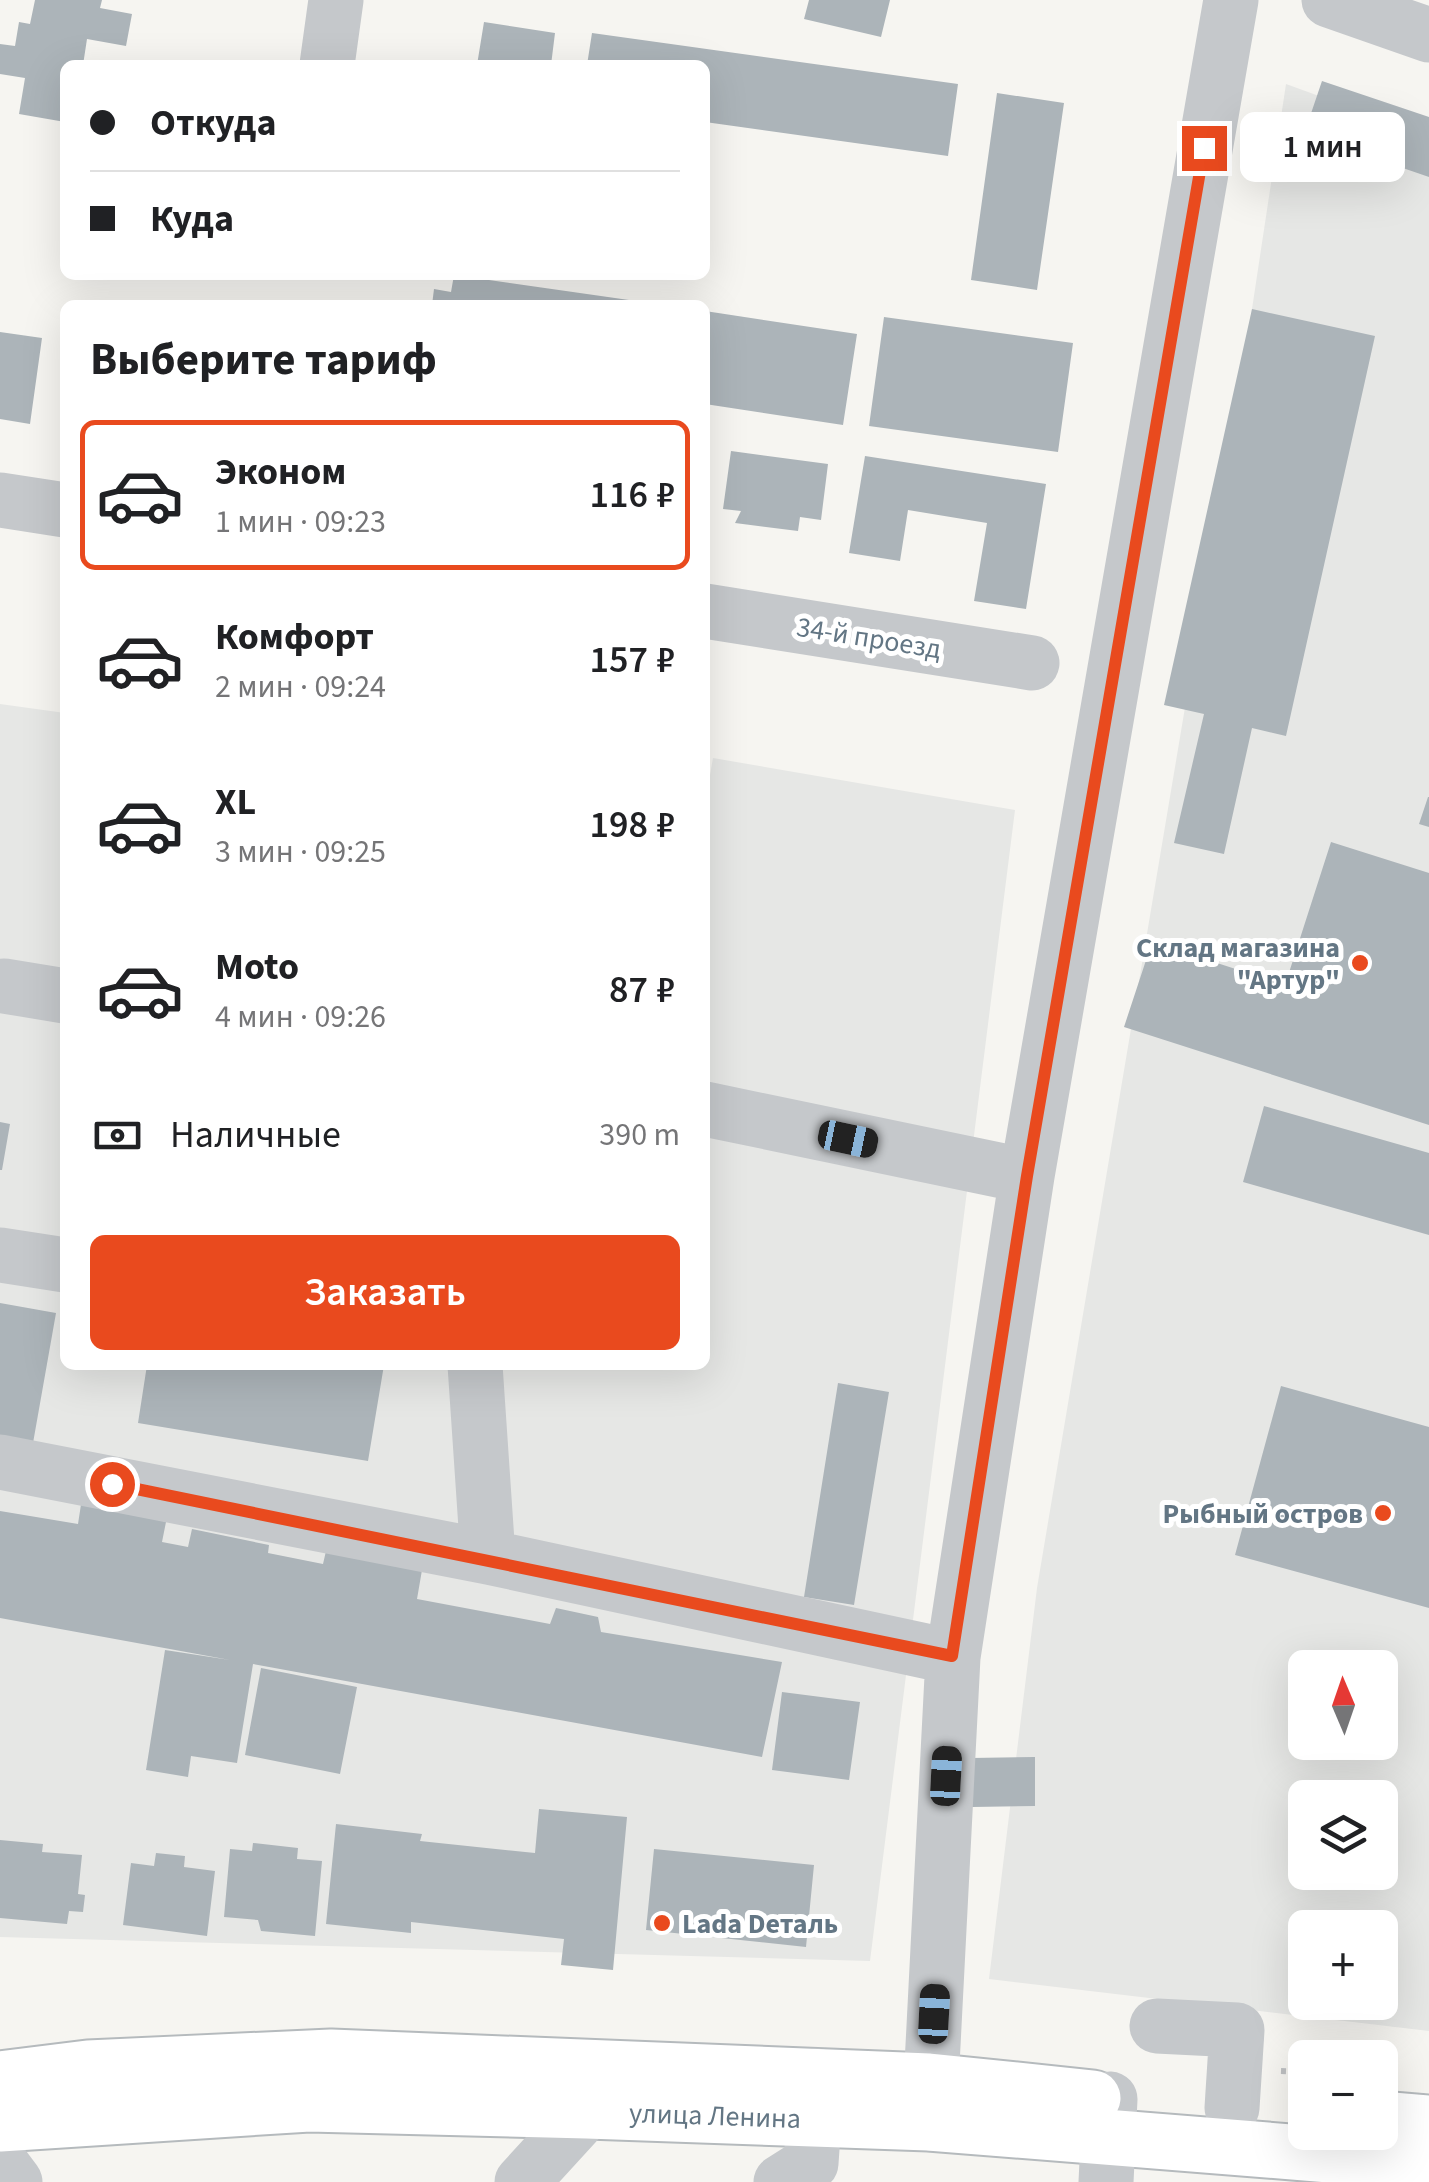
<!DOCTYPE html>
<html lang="ru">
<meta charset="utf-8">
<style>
body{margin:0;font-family:"Source Sans 3",sans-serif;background:#f2f2f2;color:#202124;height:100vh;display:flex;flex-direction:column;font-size:38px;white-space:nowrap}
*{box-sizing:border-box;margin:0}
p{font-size:32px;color:#757577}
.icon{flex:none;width:55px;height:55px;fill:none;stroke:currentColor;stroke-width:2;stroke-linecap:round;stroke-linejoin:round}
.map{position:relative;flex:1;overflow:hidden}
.panel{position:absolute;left:60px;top:300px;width:650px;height:1070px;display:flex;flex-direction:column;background:#fff;border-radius:15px;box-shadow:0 10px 40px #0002}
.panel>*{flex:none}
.hud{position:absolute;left:60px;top:60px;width:650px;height:220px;border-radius:15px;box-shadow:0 10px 40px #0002;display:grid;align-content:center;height:220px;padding:0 30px;background:#fff}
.needle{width:65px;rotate:358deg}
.controls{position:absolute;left:1288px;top:1650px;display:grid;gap:20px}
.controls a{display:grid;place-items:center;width:110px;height:110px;border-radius:15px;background:#fff;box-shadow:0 10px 40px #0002;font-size:50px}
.end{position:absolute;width:45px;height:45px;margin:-22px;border:12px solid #e94a1e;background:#fff;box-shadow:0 0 0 5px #fff}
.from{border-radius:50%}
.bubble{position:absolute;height:70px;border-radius:15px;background:#fff;box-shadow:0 10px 40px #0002;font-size:32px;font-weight:600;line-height:70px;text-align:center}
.car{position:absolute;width:30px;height:60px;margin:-30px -15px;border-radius:12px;box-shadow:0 0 8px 2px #0007;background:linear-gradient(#222 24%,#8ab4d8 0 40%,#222 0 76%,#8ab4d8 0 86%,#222 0)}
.hud b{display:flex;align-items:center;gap:35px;height:95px;font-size:38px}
.hud b+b{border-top:2px solid #e0e0e0}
.hud i{width:25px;height:25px;background:#202124}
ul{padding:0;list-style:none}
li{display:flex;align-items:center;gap:30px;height:150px;margin:0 20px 15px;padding:0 10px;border:5px solid transparent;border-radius:15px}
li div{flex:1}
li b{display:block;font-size:38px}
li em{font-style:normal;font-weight:600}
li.selected{border-color:#e94a1e}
li>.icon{width:90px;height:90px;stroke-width:1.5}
h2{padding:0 30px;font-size:45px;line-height:120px}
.pay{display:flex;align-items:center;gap:25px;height:110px;padding:0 30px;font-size:38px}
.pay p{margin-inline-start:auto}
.button{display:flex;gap:20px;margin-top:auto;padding:20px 30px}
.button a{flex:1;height:115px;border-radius:15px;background:#e94a1e;color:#fff;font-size:40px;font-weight:600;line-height:115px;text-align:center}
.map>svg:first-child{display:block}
</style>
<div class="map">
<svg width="1429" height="2182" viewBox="0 0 1429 2182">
<rect width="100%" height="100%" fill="#f6f5f1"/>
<path fill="#e6e7e5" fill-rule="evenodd" d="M1286,84L1429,136V2031L989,1979L1037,1588L1252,309ZM1305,1668H1380V1742H1305ZM1305,1798H1380V1872H1305ZM1305,1928H1380V2002H1305Z
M0,704L65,713V1365H705V803L713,758L1015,810L870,1961L0,1937Z"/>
<path fill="#acb4b9" d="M35,0H102L100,8L132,14L126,46L87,39L83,65H65V122L19,114L25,78L0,74V44L15,46L19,22L30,24Z
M809,0H890L881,37L804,19Z
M484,22L555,33L551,65H477Z
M592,33L958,84L948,156L705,122V65H587Z
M1322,81L1429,117V177L1304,134Z
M997,93L1064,103L1037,290L971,280Z
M454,275L650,303V305H432L434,289L451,292Z
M1252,309L1375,336L1286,736L1252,728L1224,854L1174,843L1204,714L1164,705Z
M705,311L857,334L843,425L705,404Z
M884,317L1073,343L1058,452L869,426Z
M0,332L42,338L30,424L0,419Z
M731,451L828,464L821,520L800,517L798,531L735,523L741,511L723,509Z
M865,456L1046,484L1026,609L974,601L987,523L908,510L900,561L849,553Z
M1428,797H1429V827L1419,824Z
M1331,842L1429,873V1125L1124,1027L1152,942L1285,985Z
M1264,1106L1429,1153V1235L1243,1182Z
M0,1122L10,1124L2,1170H0Z
M0,1303L56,1313L33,1443L0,1437Z
M147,1365H384L368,1461L138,1423Z
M838,1383L889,1392L854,1605L804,1597Z
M1281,1386L1429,1427V1608L1235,1555Z
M82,1498L166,1522L162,1542L188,1547L192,1529L269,1545L268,1553L323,1564L326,1551L422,1570L417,1599L550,1624L556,1608L598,1617L601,1632L782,1662L762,1757L253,1664L237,1763L191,1756L188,1777L146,1770L165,1650L230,1660L0,1618V1511L78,1524Z
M261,1668L357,1687L340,1774L245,1755Z
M782,1692L860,1702L849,1780L772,1770Z
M1035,1757V1806L972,1807L971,1758Z
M539,1809L627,1817L613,1970L561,1965L564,1939L411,1922V1933L326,1924L336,1824L422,1834L420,1841L535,1853Z
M0,1840L43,1844L42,1852L82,1855L78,1894L85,1895L83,1912L69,1911L67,1924L0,1918Z
M253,1843L298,1848L297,1859L322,1861L315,1936L261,1931L258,1920L224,1917L230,1849L252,1851Z
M654,1849L814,1865L806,1947L646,1930Z
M156,1853L185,1856L184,1867L215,1871L207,1936L123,1925L131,1863L154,1866Z"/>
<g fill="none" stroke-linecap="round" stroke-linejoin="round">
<g stroke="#b5babd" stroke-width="59">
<path id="major" d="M0,2079L88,2068L331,2057L929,2081L1093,2098
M1380,2119L1429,2123
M0,2124L309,2104L587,2111L929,2123L1429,2163"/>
</g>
<path stroke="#bec0c2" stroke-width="6" stroke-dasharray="5 5" stroke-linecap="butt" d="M1281,2071L1305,2072"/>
<path stroke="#c5c8cb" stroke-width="55" d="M1329,0L1429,35
M327,65L336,0
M0,500L65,510
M705,611L1032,663
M4,986L65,996
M705,1109L1027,1176
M0,1255L65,1265
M475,1365L488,1557
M0,1462L488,1557L953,1657
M1157,2026L1237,2030L1232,2108
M929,2123L953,1657L1027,1176L1231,0
M0,2162L15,2182
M522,2182L587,2111
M781,2182L811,2163L817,2076
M1106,2182L1110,2099"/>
<use href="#major" stroke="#fff" stroke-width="55"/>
</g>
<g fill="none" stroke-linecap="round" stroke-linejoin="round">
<path stroke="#e94a1e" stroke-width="12" d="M112,1484L952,1656L1027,1176L1204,148"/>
</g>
<g fill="#e94a1e" stroke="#fff" stroke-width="4">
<circle cx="1360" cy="963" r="10"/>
<circle cx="1383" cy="1513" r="10"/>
<circle cx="662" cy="1923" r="10"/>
</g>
<g text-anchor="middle" stroke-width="10" stroke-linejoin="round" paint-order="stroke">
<g font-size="28" fill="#637684" stroke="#fff">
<text transform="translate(869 637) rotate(9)" y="10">34-й проезд</text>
<text transform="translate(715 2115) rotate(2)" y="10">улица Ленина</text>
</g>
<g font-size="28" font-weight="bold" fill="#637684" stroke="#fff" text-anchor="end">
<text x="1340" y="957">Склад магазина<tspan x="1340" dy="32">"Артур"</tspan></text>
<text x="1363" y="1523">Рыбный остров</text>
<text x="682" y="1933" text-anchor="start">Lada Dеталь</text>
</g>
</g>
</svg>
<div class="controls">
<a><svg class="needle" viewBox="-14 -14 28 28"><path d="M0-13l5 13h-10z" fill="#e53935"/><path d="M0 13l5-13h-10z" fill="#757577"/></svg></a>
<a><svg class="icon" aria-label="layers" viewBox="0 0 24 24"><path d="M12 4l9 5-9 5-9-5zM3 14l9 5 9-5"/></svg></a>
<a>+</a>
<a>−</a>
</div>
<i class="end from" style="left:112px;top:1484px"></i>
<i class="end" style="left:1204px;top:148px"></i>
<div class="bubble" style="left:1240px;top:112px;width:165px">1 мин</div>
<i class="car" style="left:848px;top:1139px;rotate:102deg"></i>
<i class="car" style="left:946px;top:1776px;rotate:3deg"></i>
<i class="car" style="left:934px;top:2014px;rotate:3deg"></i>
<div class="hud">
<b><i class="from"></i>Откуда</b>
<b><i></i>Куда</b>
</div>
<section class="panel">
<h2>Выберите тариф</h2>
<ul>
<li class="selected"><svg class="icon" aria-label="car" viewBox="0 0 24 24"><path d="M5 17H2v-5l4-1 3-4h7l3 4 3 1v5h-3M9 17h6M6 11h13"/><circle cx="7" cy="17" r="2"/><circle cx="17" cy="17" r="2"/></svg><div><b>Эконом</b><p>1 мин · 09:23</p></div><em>116 ₽</em></li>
<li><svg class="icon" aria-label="car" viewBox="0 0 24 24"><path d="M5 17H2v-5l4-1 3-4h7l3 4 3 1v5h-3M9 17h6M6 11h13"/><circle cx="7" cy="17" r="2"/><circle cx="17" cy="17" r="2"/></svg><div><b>Комфорт</b><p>2 мин · 09:24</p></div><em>157 ₽</em></li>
<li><svg class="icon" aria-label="car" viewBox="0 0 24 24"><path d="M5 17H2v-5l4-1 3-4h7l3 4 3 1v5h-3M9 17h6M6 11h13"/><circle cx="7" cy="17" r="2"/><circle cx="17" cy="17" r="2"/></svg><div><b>XL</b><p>3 мин · 09:25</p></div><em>198 ₽</em></li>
<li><svg class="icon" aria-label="car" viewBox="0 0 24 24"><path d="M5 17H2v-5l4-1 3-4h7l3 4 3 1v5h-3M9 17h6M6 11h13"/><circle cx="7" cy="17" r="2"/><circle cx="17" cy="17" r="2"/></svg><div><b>Moto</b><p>4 мин · 09:26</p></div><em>87 ₽</em></li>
</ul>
<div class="pay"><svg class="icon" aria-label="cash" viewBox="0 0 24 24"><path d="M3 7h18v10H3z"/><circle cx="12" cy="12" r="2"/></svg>Наличные<p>390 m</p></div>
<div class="button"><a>Заказать</a></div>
</section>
</div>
